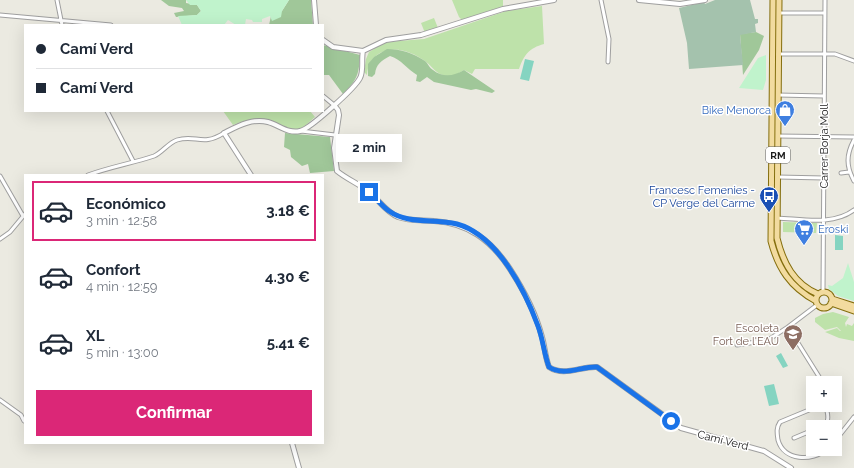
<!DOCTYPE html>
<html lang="es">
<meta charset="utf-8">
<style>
body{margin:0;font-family:Raleway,sans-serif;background:#f2f2f3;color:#1f2937;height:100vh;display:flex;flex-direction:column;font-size:15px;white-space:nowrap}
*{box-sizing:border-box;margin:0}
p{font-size:13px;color:#747a83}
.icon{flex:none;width:22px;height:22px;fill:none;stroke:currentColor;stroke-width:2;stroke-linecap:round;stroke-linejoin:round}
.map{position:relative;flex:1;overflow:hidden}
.side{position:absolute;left:24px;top:174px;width:300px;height:270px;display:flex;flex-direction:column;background:#fff;border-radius:0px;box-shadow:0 4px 16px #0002}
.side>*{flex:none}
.banner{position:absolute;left:24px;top:24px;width:300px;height:88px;border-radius:0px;box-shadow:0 4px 16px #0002;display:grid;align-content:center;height:88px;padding:0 12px;background:#fff}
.tools{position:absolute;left:806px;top:376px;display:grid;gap:8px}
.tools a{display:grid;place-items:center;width:36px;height:36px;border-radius:0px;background:#fff;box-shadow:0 4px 16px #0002;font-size:20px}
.end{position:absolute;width:18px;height:18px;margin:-9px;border:5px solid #1a73e8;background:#fff;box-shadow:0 0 0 2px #fff}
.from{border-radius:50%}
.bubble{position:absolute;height:28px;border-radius:0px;background:#fff;box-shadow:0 4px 16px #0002;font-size:13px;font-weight:700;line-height:28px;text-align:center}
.banner b{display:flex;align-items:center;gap:14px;height:38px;font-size:15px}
.banner b+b{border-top:1px solid #e0e1e3}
.banner i{width:10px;height:10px;background:#1f2937}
ul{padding:7px 0 0;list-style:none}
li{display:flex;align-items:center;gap:12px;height:60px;margin:0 8px 6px;padding:0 4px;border:2px solid transparent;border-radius:0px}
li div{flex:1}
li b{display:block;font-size:15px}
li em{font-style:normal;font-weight:700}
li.active{border-color:#db2777}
li>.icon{width:36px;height:36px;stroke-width:1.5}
.cta{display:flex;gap:8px;margin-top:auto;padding:8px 12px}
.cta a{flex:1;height:46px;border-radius:0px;background:#db2777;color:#fff;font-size:16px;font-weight:700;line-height:46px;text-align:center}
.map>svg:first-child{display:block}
</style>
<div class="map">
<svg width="854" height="468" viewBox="0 0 854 468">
<rect width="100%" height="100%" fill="#ebeae1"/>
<path fill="#bee2aa" d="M452,0H503V7L463,21L459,17Z
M542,6L544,44C529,48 524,55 519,69H475L472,74L464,70C459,73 454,77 447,76C435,74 433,67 425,61C412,52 395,45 380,53C370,59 368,65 367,75L364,72L366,59L369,52L386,42L424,39L506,11Z
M434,18L438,28L425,33L421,23Z
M223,111H310L315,117C311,120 306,126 300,129C290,133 282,125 273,122C259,117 246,119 233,125Z
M783,222L817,223L816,233L783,232Z
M833,312L849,317L845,323L846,327L847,324L852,326L854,323V341L839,338L825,332L837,328L840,331H846H841L837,327L825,330L815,322V318L823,314Z"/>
<path fill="#a0c799" d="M161,0H186V3L197,5L201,11L197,15L176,17L174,13L184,11L182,8L169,6Z
M289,0H311L313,25H269L271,16L282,11Z
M756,32L764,36L759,50L743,75L740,34Z
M323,45L360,55C359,75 357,80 343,94L329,75H323Z
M387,49C401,49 413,53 425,61C428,63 429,68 433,70C443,78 454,76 464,70L495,91L492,93L476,89L471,90L434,82L427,77L420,82L416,81L417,75C407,69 401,59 390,56C381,61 376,64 375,74L372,77L368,76V64L374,57Z
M285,133L330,137L334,171L310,173L308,164L302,166L291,157L290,150L284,147Z"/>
<path fill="#a4c2ad" d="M715,0H750L755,19H758V23L755,24L756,32L740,35L743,65L689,69L687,43L679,8L704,2L705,4Z"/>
<path fill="#c0f3cc" d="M186,0H289L282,11L281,17L272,21L270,16L262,19V22H253L252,20L246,19L245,25H236L228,20L224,25H182L178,16L197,15L201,11L197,5H190Z
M766,55V80L763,90L739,88L758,58Z
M848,263L854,282V301L838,296L829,289L828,285L832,286L843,278Z"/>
<path fill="#85d4c1" d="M525,59L534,61L529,81L520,79Z
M835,235L843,236V250H835Z
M781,353L788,366L783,368L776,356Z
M774,384L779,404L769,406L764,386Z"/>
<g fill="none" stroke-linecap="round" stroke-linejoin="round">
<g stroke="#9f9f9f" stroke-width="5">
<path id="minor" d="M57,0L62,25
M601,0L609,39L608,62
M779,13H824
M0,15L111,25
M778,54H835L854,61
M778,95L824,96
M323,96L334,105
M107,111L133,161
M301,131L335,135
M778,136L854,137
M854,140C846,155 846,166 854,181
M841,173L849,172
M88,175C110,167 133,163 154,156C162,153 168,143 177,140C196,134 202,147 224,133
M0,176L23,216
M778,177L824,178
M777,218C802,219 833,226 854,210
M0,239L10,232L25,214
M823,291L825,0
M788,327L823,383
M737,345L768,340L788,327L817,305
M0,400L21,415L24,421
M819,427C828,424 829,420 827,411L821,405L780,422C776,428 777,433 778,440C784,461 812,462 827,449
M794,438L813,430
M835,441L854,417"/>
</g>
<g stroke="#9f9f9f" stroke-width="6">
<path id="tertiary" d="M314,0L316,25
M639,0L680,4L705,0
M323,40L333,47L363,51L386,40L421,35L503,9L554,0
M334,105L338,110L339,115L334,148L337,171C348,180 360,184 370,193C380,201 386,212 398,217C409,221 422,220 434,221C468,223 491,240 510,269C523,289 536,314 542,337C545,347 545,357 549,367C564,377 581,366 597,367L681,428L764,451L791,468
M251,175L224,133C238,126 252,118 268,122C279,125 288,134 300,131C310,129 355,88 360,78C364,71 361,59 363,51
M292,443L299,468"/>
</g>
<g stroke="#846e0d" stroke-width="7">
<path id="primary" d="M773,0L771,241C778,268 790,287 816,301
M779,0L777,238C783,263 794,284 818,294
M816 300a8 8 0 1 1 16 0a8 8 0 1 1-16 0Z
M832,299L854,306
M831,303L854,311"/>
</g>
<use href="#minor" stroke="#fff" stroke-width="3"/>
<use href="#tertiary" stroke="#fff" stroke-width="4"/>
<use href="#primary" stroke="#f2db9f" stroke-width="5"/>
</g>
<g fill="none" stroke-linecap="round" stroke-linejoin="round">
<path stroke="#1a73e8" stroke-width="5" d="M369,192C376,198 382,206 389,211C409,225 434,218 457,224C497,235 525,290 538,326C543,339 544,354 549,367C564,377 581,366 597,367L671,421"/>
</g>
<defs>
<g id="shop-pin" transform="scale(1)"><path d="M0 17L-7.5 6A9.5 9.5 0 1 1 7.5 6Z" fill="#3f7fe0" stroke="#fff"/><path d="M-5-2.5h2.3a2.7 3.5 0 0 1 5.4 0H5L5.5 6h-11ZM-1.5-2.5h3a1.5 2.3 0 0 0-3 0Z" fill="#fff"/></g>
<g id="bus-pin" transform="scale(1)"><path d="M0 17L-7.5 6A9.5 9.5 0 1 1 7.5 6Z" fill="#1a4fb4" stroke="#fff"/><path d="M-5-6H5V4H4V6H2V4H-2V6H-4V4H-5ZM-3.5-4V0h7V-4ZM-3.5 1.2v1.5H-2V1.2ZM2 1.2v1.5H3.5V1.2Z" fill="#fff"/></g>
<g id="supermarket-pin" transform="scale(1)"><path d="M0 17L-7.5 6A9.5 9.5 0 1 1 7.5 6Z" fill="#3f7fe0" stroke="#fff"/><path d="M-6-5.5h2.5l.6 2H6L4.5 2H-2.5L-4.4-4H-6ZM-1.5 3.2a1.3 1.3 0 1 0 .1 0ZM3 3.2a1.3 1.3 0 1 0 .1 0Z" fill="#fff"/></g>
<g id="school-pin" transform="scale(1)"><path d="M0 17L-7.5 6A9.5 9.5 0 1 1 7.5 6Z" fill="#8d6e63" stroke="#fff"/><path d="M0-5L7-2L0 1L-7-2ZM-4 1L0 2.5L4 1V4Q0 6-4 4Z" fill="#fff"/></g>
</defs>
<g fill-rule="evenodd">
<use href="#shop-pin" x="785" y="110"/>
<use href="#bus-pin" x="769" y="196"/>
<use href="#supermarket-pin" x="804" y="229"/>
<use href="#school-pin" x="793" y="334"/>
</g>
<g text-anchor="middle" stroke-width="3" stroke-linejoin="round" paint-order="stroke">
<rect fill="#fff" stroke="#5f5f5f" stroke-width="1" x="766" y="147" width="24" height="16" rx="3"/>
<g font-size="10" font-weight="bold" fill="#1b1b1b">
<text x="778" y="159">RM</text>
</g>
<g font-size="11" fill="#366cbe" stroke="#fff" text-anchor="end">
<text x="771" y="114">Bike Menorca</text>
<text x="818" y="233" text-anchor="start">Eroski</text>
</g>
<g font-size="11" fill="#1b1b1b" stroke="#fff">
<text transform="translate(824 146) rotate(-90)" y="4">Carrer Borja Moll</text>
<text transform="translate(723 440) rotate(14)" y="4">Camí Verd</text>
</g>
<g font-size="11" fill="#164399" stroke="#fff" text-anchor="end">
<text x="755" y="194">Francesc Femenies -<tspan x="755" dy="13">CP Verge del Carme</tspan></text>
</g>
<g font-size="11" fill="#785e54" stroke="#fff" text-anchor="end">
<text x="779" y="332">Escoleta<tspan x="779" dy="13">Fort de l'EAU</tspan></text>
</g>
</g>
</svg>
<div class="tools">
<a>+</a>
<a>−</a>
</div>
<i class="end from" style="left:671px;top:421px"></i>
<i class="end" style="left:369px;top:192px"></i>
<div class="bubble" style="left:336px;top:134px;width:66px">2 min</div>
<div class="banner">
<b><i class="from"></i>Camí Verd</b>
<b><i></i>Camí Verd</b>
</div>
<section class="side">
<ul>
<li class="active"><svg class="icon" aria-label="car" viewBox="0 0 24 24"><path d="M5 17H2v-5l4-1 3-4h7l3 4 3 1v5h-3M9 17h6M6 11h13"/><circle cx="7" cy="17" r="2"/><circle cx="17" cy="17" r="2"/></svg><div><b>Económico</b><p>3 min · 12:58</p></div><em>3.18 €</em></li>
<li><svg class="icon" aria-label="car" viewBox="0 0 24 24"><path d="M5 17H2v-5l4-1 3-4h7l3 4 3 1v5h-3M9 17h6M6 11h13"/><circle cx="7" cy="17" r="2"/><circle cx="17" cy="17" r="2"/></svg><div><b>Confort</b><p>4 min · 12:59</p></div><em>4.30 €</em></li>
<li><svg class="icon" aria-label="car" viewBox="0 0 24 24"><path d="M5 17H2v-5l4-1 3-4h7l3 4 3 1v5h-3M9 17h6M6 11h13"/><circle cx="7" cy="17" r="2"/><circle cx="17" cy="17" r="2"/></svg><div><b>XL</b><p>5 min · 13:00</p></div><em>5.41 €</em></li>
</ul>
<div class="cta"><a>Confirmar</a></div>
</section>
</div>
